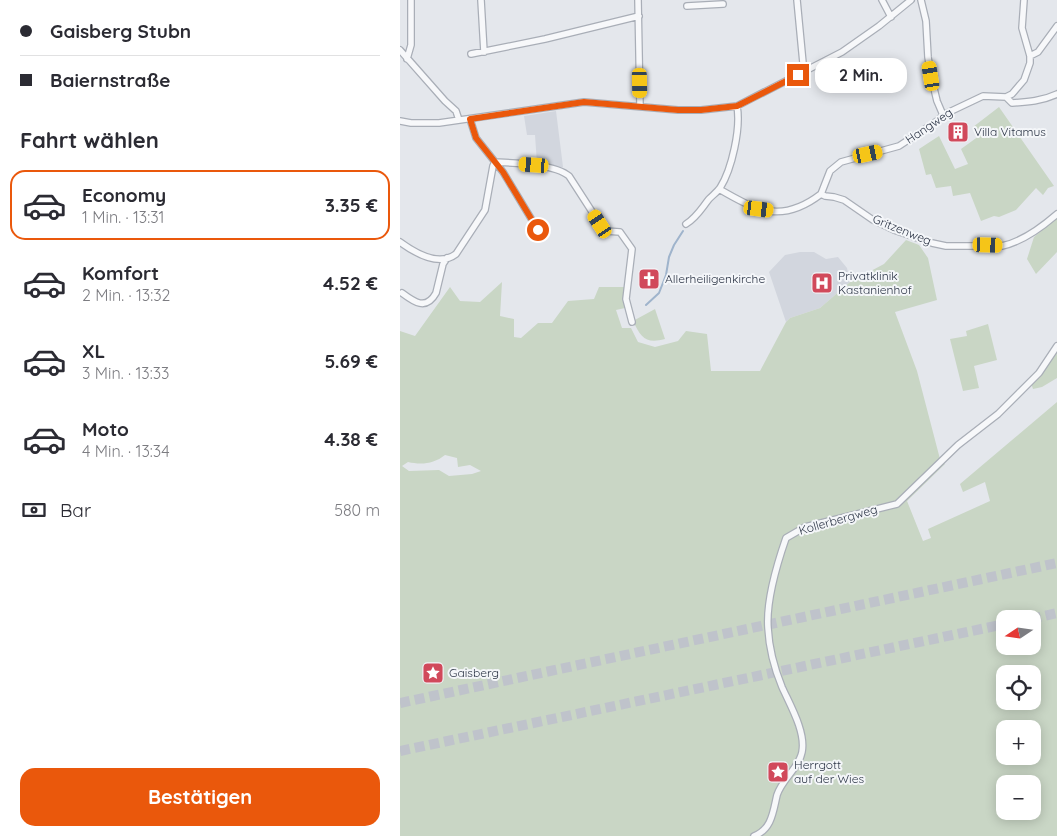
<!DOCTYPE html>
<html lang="de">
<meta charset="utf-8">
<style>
body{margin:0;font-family:Quicksand,sans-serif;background:#f2f2f3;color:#2b2b33;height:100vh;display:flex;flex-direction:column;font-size:19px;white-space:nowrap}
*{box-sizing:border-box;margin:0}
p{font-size:16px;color:#7c7c81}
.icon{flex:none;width:28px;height:28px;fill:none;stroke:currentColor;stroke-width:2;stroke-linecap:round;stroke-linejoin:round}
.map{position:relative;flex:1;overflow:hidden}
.panel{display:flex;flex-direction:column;background:#fff;width:400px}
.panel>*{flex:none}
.guide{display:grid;align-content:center;height:110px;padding:0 20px;background:#fff}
.needle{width:32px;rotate:257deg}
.buttons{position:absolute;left:596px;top:610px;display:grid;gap:10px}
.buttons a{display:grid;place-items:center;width:45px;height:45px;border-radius:10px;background:#fff;box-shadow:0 2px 12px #0003;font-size:25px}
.end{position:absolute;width:22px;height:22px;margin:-11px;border:6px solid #ea580c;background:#fff;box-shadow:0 0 0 2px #fff}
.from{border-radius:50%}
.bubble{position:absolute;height:35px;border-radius:15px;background:#fff;box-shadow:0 2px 12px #0003;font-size:16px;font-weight:800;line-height:35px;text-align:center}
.car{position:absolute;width:15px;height:30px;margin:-15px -8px;border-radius:6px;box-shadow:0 0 4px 1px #0007;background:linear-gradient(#f5c518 24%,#345 0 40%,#f5c518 0 76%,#345 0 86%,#f5c518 0)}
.guide b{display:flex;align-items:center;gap:18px;height:48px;font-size:19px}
.guide b+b{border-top:1px solid #e1e1e2}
.guide i{width:12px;height:12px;background:#2b2b33}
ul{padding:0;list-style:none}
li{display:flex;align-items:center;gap:15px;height:70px;margin:0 10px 8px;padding:0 10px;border:2px solid transparent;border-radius:15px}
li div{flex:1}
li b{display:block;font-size:19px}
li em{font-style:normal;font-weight:800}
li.on{border-color:#ea580c}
li>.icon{width:45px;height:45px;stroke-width:1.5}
h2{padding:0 20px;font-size:22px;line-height:60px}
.pay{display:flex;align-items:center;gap:12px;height:55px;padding:0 20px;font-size:19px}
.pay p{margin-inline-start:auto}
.cta{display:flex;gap:10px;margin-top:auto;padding:10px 20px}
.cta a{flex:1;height:58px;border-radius:15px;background:#ea580c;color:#fff;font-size:20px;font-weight:800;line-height:58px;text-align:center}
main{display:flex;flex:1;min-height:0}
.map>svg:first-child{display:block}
</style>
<main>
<section class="panel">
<div class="guide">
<b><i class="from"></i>Gaisberg Stubn</b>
<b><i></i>Baiernstraße</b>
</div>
<h2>Fahrt wählen</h2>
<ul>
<li class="on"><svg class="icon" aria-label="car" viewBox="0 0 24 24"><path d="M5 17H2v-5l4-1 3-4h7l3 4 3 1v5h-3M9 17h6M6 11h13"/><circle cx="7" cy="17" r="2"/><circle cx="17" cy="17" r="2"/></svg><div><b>Economy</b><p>1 Min. · 13:31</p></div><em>3.35 €</em></li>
<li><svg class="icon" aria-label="car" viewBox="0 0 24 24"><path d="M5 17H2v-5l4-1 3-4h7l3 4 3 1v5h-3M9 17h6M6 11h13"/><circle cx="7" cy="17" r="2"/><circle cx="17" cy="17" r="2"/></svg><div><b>Komfort</b><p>2 Min. · 13:32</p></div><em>4.52 €</em></li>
<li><svg class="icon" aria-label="car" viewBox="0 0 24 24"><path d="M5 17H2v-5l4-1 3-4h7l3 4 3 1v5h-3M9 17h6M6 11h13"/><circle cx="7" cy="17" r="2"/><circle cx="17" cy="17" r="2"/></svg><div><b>XL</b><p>3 Min. · 13:33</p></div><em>5.69 €</em></li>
<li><svg class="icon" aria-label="car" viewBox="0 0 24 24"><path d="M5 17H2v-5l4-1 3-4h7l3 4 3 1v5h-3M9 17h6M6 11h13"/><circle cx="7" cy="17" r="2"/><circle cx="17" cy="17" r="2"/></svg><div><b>Moto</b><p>4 Min. · 13:34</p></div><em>4.38 €</em></li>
</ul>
<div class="pay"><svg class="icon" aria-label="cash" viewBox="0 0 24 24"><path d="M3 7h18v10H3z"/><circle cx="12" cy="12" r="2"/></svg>Bar<p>580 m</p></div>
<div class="cta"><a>Bestätigen</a></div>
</section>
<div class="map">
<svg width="657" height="836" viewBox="0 0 657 836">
<rect width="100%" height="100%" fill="#e4e7ec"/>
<path fill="#d2d6de" d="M156,111L163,167H146L137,164L135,135H127L124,116Z
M400,252H414L426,259L438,257L447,268L450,282L420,308L390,318L386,322L369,272L385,255Z"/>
<path fill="#c9d6c5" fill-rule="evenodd" d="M599,107L654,186L648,188L643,195L636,188L616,210L599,217L594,216L581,221L570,193L553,196L551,186L536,188L531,174L526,175L519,149L539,136L555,169L568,164L561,149L579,136L573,127Z
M657,217V252L636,274L627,259L634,237Z
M506,240L519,245L528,258L537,300L495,312L517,371L540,459L545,464L507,501L523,541L531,538L528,529L590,501L585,482L563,492L560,484L657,402V836H0V331L15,336L50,287L60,301L80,302L102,282L100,316L114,319V337L121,338L138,323H152L168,301L194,299L199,287H224L225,308L216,310L222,328H231L238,342L255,347L278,341L286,331L307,334L311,371H360L386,322L390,318L420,308L450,282L484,264ZM45,455L57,458L58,467L70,465L81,471L72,474L49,476L39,470L9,471L2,466L8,462C21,465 34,464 45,455ZM605,619H632V646H605ZM605,674H632V701H605ZM605,729H632V756H605ZM605,784H632V811H605Z
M255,309L265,339C246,344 241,338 233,321Z
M588,324L597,360L574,366L579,388L563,391L550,339L567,336L566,331Z
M657,349V378L642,387L633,389L631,383Z"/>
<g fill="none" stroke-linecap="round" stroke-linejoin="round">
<path stroke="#9fb4cc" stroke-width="2" d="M246,305L259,293L266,275L269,257L274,245L283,231"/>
<path stroke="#bfc3cb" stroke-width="10" stroke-dasharray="10 5" stroke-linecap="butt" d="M631,619L657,613
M0,703L657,563
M0,751L605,624"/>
<g stroke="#a9aeb7" stroke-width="8">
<path id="street" d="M81,0L84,52
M238,0L240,106
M397,0L403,63L406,70
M482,0L491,17
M521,0L526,21L528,57L531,76L537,101L543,115
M287,6L323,4
M0,50L45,101L56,111L59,120
M71,54L145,39L239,16
M630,56L638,52L657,26
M7,59L11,45V0
M606,97L612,103C628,102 642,101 657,94
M70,119L76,138L103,172L138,230
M0,121L11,123H39L184,102L278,110H301L337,106L442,52L479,26L511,0
M95,162C114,163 155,164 169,176L200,224L206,231L220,232L232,249L226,299L232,322
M319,189C357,211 382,224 421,194
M421,194L430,171L441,162L499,146L537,121L543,115L583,96L606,97L612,94L624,80L630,63V56L622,28L624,0
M421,194L425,196L434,197L444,200L473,220L494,230L532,243L546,246H602C621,242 642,227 657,214
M286,224C297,217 301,209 309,199C313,195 317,192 320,188C332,169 341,128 337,106
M0,242C15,253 39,267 56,254L85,210L93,166L95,162
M2,293C14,302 26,311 36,293L43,264L47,258
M354,836C372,829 373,812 377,795C382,779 399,768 402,752C406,732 390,705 382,687C375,670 369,647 368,628C366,601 377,564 386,538L405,527L497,504L558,445L598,414L639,373L657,346"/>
</g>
<use href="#street" stroke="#f7f8fa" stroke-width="5.5"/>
</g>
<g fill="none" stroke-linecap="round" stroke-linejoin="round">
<path stroke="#ea580c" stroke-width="6" d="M138,230L103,172L76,138L70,119L184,102L278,110H301L337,106L398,75"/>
</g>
<defs>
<g id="building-square" transform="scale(1.125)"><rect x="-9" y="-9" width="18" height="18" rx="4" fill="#d1495b" stroke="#f4f6f9"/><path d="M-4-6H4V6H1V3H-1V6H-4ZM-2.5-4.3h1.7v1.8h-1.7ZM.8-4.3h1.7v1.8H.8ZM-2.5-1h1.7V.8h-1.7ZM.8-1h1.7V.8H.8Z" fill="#fff"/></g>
<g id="church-square" transform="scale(1.125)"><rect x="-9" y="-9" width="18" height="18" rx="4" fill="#d1495b" stroke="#f4f6f9"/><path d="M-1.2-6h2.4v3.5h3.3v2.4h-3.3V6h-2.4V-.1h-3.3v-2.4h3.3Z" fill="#fff"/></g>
<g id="hospital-square" transform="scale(1.125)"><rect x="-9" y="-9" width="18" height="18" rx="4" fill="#d1495b" stroke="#f4f6f9"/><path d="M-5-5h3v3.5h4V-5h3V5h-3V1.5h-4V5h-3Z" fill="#fff"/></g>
<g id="sight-square" transform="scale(1.125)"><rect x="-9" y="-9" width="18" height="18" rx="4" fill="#d1495b" stroke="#f4f6f9"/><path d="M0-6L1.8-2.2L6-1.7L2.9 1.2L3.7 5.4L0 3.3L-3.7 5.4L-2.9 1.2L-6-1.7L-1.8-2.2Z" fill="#fff"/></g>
</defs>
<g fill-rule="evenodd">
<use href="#building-square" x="558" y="132"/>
<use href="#church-square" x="249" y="279"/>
<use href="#hospital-square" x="422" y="283"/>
<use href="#sight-square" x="33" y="673"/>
<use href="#sight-square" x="378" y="772"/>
</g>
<g text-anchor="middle" stroke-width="4" stroke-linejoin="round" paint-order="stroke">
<g font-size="12" fill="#2b3445" stroke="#f4f6f9">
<text transform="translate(529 126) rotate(-34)" y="4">Hangweg</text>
<text transform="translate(502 230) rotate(22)" y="4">Gritzenweg</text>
<text transform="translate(438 520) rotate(-16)" y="4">Kollerbergweg</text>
</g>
<g font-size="12" fill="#2b3445" stroke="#f4f6f9" text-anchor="start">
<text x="574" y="136">Villa Vitamus</text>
<text x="438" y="280">Privatklinik<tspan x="438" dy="14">Kastanienhof</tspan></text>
<text x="265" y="283">Allerheiligenkirche</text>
<text x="49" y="677">Gaisberg</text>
<text x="394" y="769">Herrgott<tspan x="394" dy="14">auf der Wies</tspan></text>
</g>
</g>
</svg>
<div class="buttons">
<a><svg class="needle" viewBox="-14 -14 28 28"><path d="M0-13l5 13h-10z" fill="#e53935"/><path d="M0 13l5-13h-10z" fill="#7c7c81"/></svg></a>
<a><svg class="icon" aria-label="locate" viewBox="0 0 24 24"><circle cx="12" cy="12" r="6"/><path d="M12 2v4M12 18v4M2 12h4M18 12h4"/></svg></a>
<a>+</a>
<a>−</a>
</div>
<i class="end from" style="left:138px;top:230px"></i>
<i class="end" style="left:398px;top:75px"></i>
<div class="bubble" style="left:415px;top:58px;width:92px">2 Min.</div>
<i class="car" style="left:531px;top:76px;rotate:351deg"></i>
<i class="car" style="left:240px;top:83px;rotate:179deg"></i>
<i class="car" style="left:468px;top:154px;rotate:78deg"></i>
<i class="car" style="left:134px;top:165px;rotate:274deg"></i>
<i class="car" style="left:359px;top:209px;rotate:97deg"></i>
<i class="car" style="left:200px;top:224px;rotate:327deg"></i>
<i class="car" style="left:588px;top:245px;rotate:92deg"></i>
</div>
</main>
